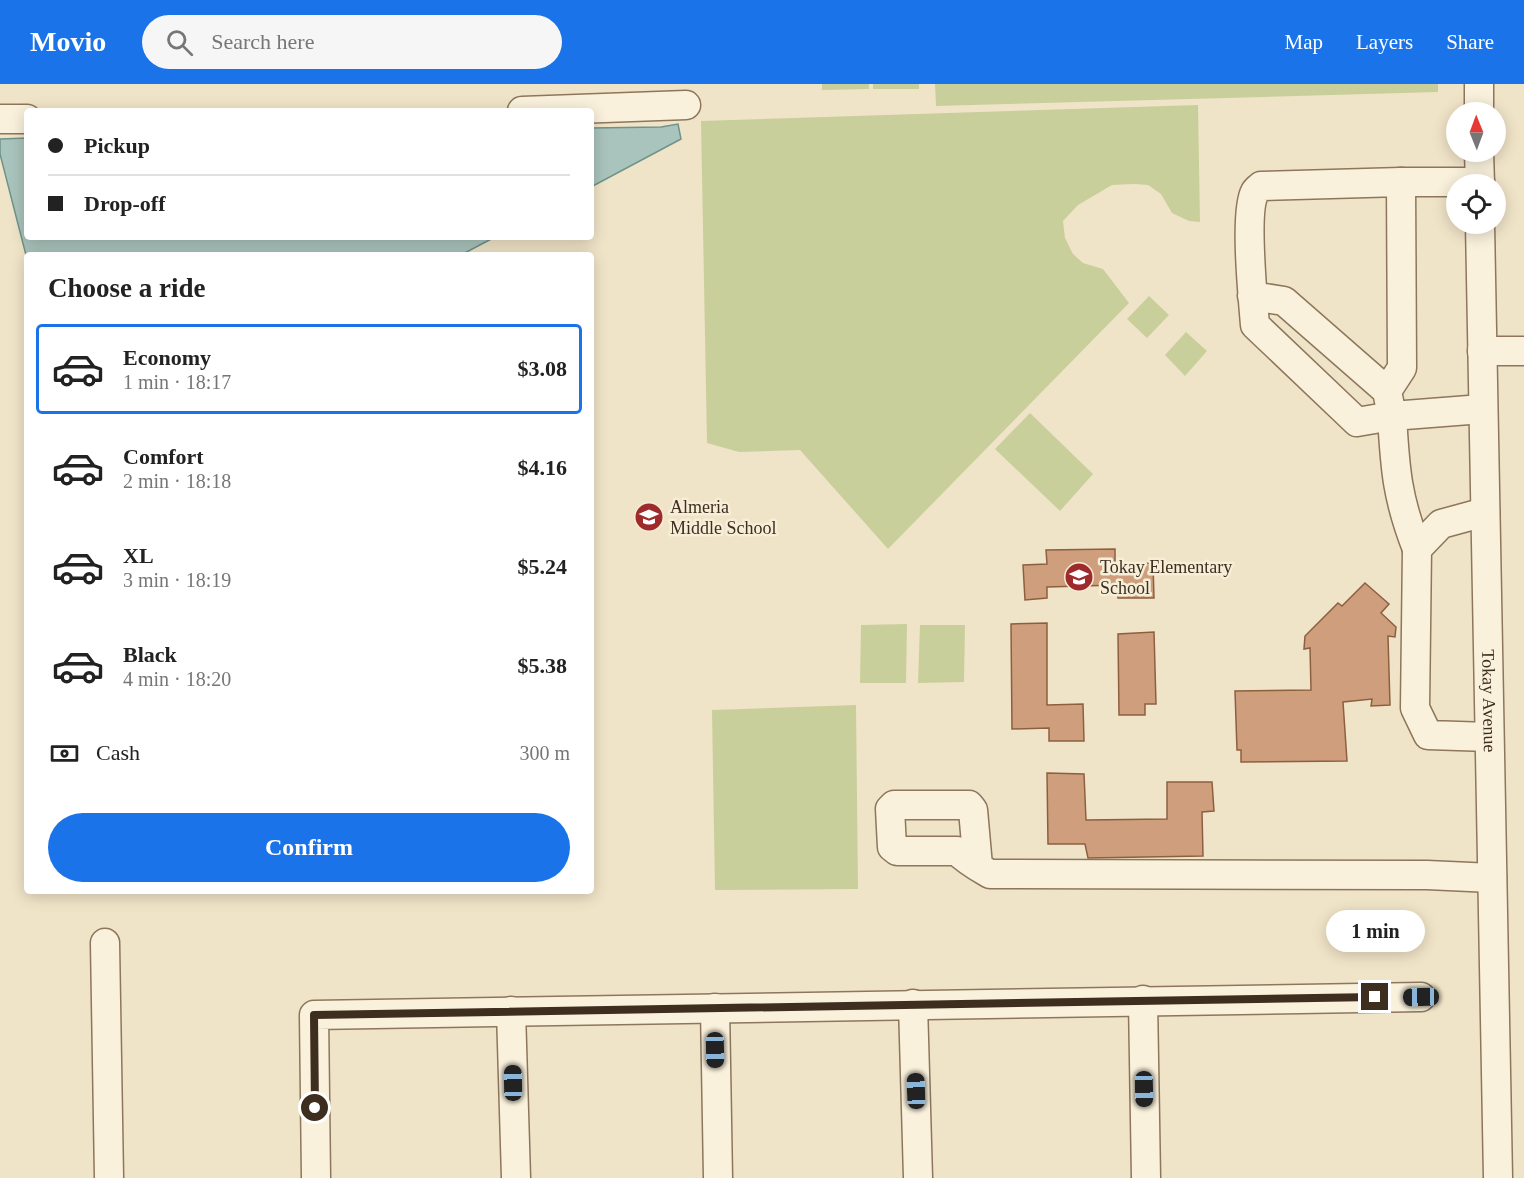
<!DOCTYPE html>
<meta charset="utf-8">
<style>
body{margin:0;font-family:Georgia,serif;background:#f6f6f6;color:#222;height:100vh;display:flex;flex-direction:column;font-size:22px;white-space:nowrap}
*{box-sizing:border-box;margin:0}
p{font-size:20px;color:#767676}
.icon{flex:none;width:33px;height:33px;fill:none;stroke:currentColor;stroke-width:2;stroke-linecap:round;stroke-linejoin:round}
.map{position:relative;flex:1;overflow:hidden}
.sheet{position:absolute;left:24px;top:168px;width:570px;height:642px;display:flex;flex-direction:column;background:#fff;border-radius:6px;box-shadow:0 3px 15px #0003}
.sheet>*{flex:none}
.top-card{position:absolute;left:24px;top:24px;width:570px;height:132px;border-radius:6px;box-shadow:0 3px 15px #0003;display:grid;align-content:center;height:132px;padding:0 24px;background:#fff}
.needle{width:39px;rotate:359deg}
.controls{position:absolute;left:1446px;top:18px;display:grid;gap:12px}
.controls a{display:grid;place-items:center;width:60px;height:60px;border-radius:50%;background:#fff;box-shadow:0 3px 15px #0003;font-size:30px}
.end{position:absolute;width:27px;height:27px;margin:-14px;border:8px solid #3d2e20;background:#fff;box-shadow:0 0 0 3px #fff}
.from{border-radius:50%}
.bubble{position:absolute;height:42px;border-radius:21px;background:#fff;box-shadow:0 3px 15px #0003;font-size:20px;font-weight:800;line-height:42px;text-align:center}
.car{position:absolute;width:18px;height:36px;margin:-18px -9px;border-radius:8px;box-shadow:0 0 4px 2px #0007;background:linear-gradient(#222 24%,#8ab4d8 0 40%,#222 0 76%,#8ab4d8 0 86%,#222 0)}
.top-card b{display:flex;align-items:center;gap:21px;height:57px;font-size:22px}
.top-card b+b{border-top:2px solid #e0e0e0}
.top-card i{width:15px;height:15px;background:#222}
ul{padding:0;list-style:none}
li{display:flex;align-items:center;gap:18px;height:90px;margin:0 12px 9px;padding:0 12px;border:3px solid transparent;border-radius:6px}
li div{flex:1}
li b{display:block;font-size:22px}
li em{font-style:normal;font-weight:800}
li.current{border-color:#1a73e8}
li>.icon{width:54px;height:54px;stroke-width:1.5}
h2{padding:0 24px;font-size:27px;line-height:72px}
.pay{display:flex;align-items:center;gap:15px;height:66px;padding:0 24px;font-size:22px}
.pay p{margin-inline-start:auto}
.primary-button{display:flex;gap:12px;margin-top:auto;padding:12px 24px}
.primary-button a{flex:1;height:69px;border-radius:36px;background:#1a73e8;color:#fff;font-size:24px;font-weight:800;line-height:69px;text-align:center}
header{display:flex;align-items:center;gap:36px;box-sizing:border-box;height:84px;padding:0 30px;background:#1a73e8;color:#fff}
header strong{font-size:28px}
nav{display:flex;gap:33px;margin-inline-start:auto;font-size:21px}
.search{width:420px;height:54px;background:#f6f6f6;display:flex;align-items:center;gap:15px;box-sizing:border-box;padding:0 21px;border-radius:33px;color:#767676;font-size:22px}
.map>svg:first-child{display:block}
</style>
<header>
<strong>Movio</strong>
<div class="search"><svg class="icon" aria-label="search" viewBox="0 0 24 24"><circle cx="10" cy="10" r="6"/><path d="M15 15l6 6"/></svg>Search here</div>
<nav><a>Map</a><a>Layers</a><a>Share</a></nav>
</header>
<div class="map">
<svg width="1524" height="1094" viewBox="0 0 1524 1094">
<rect width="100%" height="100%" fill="#f0e4c8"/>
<path fill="#c9cf9b" d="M822,0H869V5L822,6Z
M873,0H919V5H873Z
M935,0H1438V8L936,22Z
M1198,21L1200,138L1189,137L1172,129L1161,110L1148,101L1134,100L1112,101L1078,121L1063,137L1065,154L1073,170L1083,179L1103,185L1129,219L888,465L800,366L739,368L707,359L701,37Z
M1149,212L1169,231L1147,254L1127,235Z
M1186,248L1207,267L1185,292L1165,271Z
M1030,329L1093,390L1060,427L995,365Z
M907,540L906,599H860L861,541Z
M920,541H965L964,598L918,599Z
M856,621L858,805L715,806L712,626Z"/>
<path fill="#a9c4bc" stroke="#6f938a" stroke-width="1.5" d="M678,40L681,55L591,103V44L661,43Z
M27,54V153H495L461,171H27V175L0,70V55Z"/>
<path fill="#cf9f7d" stroke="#8d5f41" stroke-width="1.5" d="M1115,465V480L1153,479L1154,514H1118L1117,501L1047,503V514L1025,516L1023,481L1047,480L1046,466Z
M1365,499L1389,520L1381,529L1396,543L1395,553L1388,552L1390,621L1371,622L1372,615L1343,618L1347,677L1241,678V666H1237L1235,607L1311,606L1310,564L1304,565L1305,552L1338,519L1342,522Z
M1047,539V621L1083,620L1084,657H1049V644L1012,645L1011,540Z
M1154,548L1156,620H1145V631H1119L1118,550Z
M1047,689L1084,690L1086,736L1167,735V698H1212L1214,727L1202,728L1203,772L1088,774L1085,760H1048Z"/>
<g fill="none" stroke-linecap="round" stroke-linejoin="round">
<g stroke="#8d765c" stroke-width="31">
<g id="minor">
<path d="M1479,0V28"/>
<path d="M522,27L686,21"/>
<path d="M0,35H27"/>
<path d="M1479,68L1480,100"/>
<path d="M1401,98H1480"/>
<path id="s1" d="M1480,140L1498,1094"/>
<path d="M1252,212L1284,217L1387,307L1392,332L1357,338L1255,241C1253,216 1244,127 1255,108C1255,107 1260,103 1261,102L1401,98L1402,284L1387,307"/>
<path d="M1482,267H1524"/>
<path d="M1485,428L1441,440L1417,465L1415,624L1428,651L1489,653"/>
<path d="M1417,465C1397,414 1395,385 1392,332L1482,325"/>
<path d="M978,782L973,726L969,721H894L890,725L892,763L897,767H957C967,777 978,783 990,790L1427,791L1492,794"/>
<path d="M105,859L109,1094"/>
<path d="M1143,916L1146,1094"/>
<path d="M913,920L918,1094"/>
<path d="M715,924L718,1094"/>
<path d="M511,927L516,1094"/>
<path d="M316,1094L314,931L1421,913"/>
</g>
</g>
<use href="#minor" stroke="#faf1dc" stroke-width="28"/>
</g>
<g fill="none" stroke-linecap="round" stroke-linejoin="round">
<path stroke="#3d2e20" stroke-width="8" d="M315,1024L314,931L1375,913"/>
</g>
<defs>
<g id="school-disc" transform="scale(1.5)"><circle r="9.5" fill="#9e2a2b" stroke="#f7eed8"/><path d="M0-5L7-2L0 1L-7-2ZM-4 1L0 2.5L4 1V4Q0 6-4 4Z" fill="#fff"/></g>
</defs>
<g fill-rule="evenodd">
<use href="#school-disc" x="649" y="433"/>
<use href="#school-disc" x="1079" y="493"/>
</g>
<g text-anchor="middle" stroke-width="5" stroke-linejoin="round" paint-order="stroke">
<g font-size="18" fill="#3d2e20" stroke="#f7eed8" text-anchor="start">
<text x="670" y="429">Almeria<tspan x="670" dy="21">Middle School</tspan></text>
<text x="1100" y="489">Tokay Elementary<tspan x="1100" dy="21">School</tspan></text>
</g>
<g font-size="18" fill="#3d2e20" stroke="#f7eed8">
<text dy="6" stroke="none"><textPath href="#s1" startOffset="477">Tokay Avenue</textPath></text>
</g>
</g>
</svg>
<div class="controls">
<a><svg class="needle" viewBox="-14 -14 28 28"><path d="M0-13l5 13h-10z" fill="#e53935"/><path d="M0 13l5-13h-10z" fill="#767676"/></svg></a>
<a><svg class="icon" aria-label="locate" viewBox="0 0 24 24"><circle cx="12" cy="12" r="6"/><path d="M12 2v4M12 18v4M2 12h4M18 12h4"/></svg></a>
</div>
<i class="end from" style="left:315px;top:1024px"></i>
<i class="end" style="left:1375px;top:913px"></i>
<div class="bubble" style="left:1326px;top:826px;width:99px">1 min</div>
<i class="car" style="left:1421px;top:913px;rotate:269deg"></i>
<i class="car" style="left:715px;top:966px;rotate:179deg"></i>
<i class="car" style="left:513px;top:999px;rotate:359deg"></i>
<i class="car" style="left:1144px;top:1005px;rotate:179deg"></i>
<i class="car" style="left:916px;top:1007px;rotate:358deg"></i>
<div class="top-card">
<b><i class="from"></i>Pickup</b>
<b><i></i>Drop-off</b>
</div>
<section class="sheet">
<h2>Choose a ride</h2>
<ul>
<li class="current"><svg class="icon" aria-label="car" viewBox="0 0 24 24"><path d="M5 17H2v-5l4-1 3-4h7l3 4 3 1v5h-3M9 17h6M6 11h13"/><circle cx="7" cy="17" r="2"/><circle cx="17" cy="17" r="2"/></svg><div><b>Economy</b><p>1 min · 18:17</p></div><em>$3.08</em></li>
<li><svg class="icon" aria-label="car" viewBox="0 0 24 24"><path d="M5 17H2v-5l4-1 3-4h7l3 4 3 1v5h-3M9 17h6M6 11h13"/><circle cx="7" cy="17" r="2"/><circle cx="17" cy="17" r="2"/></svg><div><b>Comfort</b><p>2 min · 18:18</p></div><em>$4.16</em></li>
<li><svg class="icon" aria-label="car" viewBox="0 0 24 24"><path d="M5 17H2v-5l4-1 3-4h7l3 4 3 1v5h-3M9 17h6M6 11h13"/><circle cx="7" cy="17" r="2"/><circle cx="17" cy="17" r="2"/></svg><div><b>XL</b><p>3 min · 18:19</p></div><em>$5.24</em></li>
<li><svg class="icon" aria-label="car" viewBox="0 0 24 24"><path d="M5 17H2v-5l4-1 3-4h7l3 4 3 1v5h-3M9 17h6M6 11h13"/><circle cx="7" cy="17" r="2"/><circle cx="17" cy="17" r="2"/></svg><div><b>Black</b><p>4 min · 18:20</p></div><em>$5.38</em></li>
</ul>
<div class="pay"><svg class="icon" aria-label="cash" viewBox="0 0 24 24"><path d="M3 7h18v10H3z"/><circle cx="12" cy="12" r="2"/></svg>Cash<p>300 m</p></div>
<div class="primary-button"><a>Confirm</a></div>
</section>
</div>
